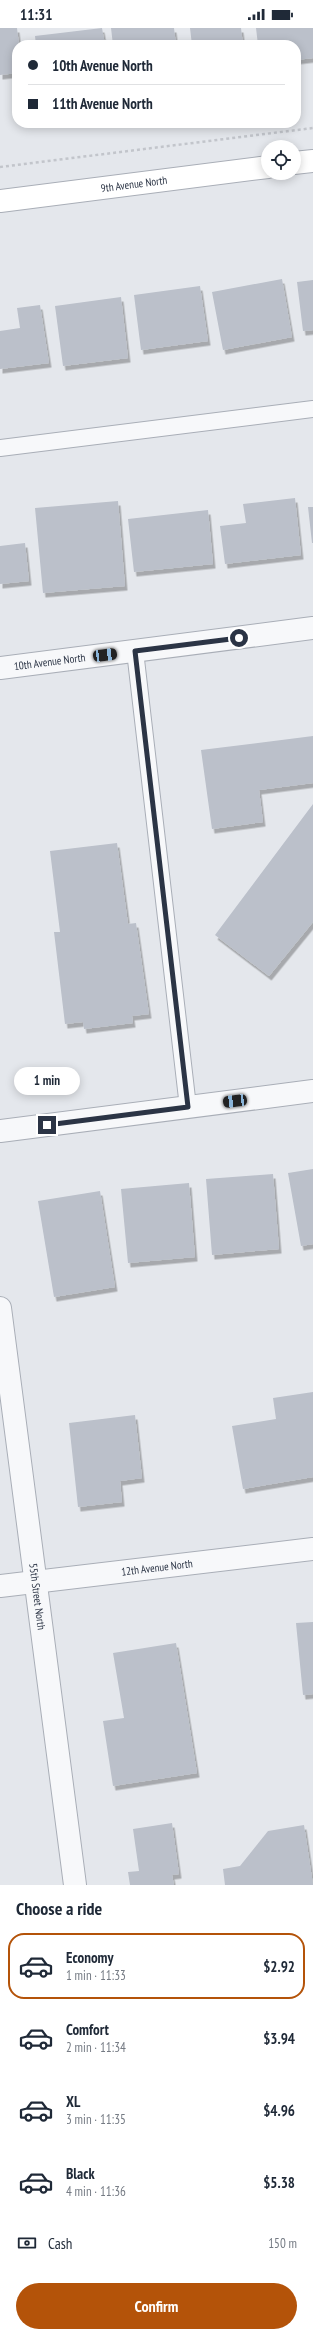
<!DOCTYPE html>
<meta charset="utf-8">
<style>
body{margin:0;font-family:"PT Sans Narrow",sans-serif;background:#f6f6f7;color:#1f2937;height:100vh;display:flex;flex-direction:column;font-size:15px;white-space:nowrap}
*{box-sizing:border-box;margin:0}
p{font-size:13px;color:#747a83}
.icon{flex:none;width:22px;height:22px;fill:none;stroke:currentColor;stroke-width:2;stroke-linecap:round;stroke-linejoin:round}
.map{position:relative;height:1857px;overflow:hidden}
.side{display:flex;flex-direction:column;background:#fff;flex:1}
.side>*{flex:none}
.guide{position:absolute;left:12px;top:12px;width:289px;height:88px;border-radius:16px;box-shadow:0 2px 10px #0003;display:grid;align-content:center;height:88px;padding:0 16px;background:#fff}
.tools{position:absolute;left:261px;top:112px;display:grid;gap:8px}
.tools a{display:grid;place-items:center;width:40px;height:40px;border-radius:50%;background:#fff;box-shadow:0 2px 10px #0003;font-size:20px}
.end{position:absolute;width:18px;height:18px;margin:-9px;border:5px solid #2b3445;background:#fff;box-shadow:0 0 0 2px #fff}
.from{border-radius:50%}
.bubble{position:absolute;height:28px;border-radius:14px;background:#fff;box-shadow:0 2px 10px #0003;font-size:13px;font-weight:700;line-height:28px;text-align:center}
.car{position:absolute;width:12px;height:24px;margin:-12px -6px;border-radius:5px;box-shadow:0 0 3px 1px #0007;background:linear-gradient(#222 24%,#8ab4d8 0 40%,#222 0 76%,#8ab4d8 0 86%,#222 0)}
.guide b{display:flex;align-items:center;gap:14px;height:38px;font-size:15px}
.guide b+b{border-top:1px solid #e0e1e3}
.guide i{width:10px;height:10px;background:#1f2937}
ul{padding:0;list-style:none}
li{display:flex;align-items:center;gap:12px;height:66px;margin:0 8px 6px;padding:0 8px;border:2px solid transparent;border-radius:16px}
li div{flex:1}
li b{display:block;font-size:15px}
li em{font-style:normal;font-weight:700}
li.on{border-color:#b45309}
li>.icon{width:36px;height:36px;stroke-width:1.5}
h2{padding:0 16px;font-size:18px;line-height:48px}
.pay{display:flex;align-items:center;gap:10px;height:44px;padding:0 16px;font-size:15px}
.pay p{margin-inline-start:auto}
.cta{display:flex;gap:8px;margin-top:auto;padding:8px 16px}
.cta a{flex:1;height:46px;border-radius:24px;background:#b45309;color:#fff;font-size:16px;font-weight:700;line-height:46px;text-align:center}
.status{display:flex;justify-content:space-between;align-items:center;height:28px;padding:0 20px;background:#fff;direction:ltr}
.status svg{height:11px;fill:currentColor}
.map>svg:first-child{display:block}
</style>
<div class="status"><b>11:31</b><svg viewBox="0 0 49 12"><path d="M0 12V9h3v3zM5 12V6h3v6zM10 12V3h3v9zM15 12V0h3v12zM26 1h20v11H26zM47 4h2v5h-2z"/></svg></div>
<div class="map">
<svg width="313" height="1857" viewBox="0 0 313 1857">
<defs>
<filter id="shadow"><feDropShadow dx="2.5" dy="4.5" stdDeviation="0" flood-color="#0004"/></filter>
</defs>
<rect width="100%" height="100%" fill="#e4e7ec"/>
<path fill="#bbc0ca" filter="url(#shadow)" d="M0,0H17L19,17H17V45L0,47Z
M102,0L105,17H36L35,8Z
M111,0H174L176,17H113Z
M190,0H241L243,17H192Z
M256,0H313V30L296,32V17H258Z
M282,251L292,309L223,322L212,264Z
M313,252V302L303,303L297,254Z
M200,258L208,313L141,322L134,267Z
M121,269L128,330L63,338L55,278Z
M40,277L49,335L0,341V303L20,300L17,280Z
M295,470L301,527L225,536L220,498L246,495L243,476Z
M118,473L125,558L43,565L35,480Z
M308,479H313V515H312Z
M208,482L213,536L134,544L128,491Z
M25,515L29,553L0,556V518Z
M313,708V755L259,762L263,794L212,801L201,722Z
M313,776V894L269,948L215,907Z
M117,815L128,896L136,895L149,986L132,988L133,995L84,1001L83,994L65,996L54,904H60L50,823Z
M313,1141V1216L301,1218L288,1145Z
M273,1146L279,1221L212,1227L206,1151Z
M189,1155L195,1229L128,1235L121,1161Z
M100,1163L115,1259L54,1269L38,1173Z
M313,1364V1449L243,1461L232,1398L276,1391L273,1370Z
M135,1387L142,1450L120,1453L122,1474L78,1479L69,1395Z
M313,1594V1666L303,1667L296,1595Z
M176,1615L197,1745L113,1758L103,1693L124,1690L113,1625Z
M172,1795L179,1846L172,1847L174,1857H130L128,1844L139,1843L133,1801Z
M304,1797L313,1857H225L223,1841L240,1838L268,1803Z"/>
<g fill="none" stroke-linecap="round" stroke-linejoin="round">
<g stroke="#a9aeb7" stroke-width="18">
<path id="lane" d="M0,420L313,381
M135,623L188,1079"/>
</g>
<g stroke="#a9aeb7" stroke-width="24">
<g id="street">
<path id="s1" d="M0,640L313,600"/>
<path d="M0,1103L313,1063"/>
<path id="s2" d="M0,1280L75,1857"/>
<path id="s3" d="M0,1558L313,1521"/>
</g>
</g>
<g stroke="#a9aeb7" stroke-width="24">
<g id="secondary">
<path d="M294,135L313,133"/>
<path id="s4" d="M0,173L268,139"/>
</g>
</g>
<path stroke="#c2c5cb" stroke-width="2.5" stroke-dasharray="3 3" stroke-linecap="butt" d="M0,139L313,100"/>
<use href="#lane" stroke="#f7f8fa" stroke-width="16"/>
<use href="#street" stroke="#f7f8fa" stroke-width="22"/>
<use href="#secondary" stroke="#fff" stroke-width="22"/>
</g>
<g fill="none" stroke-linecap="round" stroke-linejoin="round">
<path stroke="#2b3445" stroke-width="5" d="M47,1097L188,1079L135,623L239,610"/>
</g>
<g text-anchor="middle" stroke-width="3" stroke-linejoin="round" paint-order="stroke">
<g font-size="11" fill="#2b3445" stroke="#f4f6f9">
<text dy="4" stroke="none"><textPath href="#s4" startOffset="135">9th Avenue North</textPath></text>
<text dy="4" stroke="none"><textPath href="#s1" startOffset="50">10th Avenue North</textPath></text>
<text dy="4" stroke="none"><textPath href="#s3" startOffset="158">12th Avenue North</textPath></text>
<text dy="4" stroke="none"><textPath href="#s2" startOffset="291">55th Street North</textPath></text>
</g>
</g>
</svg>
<div class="tools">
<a><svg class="icon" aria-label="locate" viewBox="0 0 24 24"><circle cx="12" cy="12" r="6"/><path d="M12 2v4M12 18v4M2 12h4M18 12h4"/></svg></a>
</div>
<i class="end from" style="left:239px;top:610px"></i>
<i class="end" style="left:47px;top:1097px"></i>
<div class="bubble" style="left:14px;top:1039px;width:66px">1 min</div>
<i class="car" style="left:105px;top:627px;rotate:83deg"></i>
<i class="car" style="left:235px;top:1073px;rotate:263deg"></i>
<div class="guide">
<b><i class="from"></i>10th Avenue North</b>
<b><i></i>11th Avenue North</b>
</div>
</div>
<section class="side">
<h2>Choose a ride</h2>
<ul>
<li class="on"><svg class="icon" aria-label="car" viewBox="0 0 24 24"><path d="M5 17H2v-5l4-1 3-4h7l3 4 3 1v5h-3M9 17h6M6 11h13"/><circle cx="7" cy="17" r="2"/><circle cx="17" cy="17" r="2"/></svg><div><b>Economy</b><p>1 min · 11:33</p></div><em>$2.92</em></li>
<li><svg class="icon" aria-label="car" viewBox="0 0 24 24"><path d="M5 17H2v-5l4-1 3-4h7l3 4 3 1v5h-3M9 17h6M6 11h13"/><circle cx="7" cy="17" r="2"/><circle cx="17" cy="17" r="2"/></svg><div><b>Comfort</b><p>2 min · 11:34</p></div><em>$3.94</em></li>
<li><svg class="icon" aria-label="car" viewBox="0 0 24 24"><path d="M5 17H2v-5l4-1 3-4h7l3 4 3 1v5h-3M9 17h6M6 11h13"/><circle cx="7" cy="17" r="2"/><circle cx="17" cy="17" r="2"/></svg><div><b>XL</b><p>3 min · 11:35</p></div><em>$4.96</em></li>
<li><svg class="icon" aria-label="car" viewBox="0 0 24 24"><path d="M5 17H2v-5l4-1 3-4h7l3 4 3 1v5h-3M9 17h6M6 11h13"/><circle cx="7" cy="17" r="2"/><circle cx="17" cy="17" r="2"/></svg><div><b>Black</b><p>4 min · 11:36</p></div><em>$5.38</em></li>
</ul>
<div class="pay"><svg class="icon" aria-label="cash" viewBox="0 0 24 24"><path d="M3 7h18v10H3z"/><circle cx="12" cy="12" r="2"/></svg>Cash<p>150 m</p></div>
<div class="cta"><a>Confirm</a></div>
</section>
